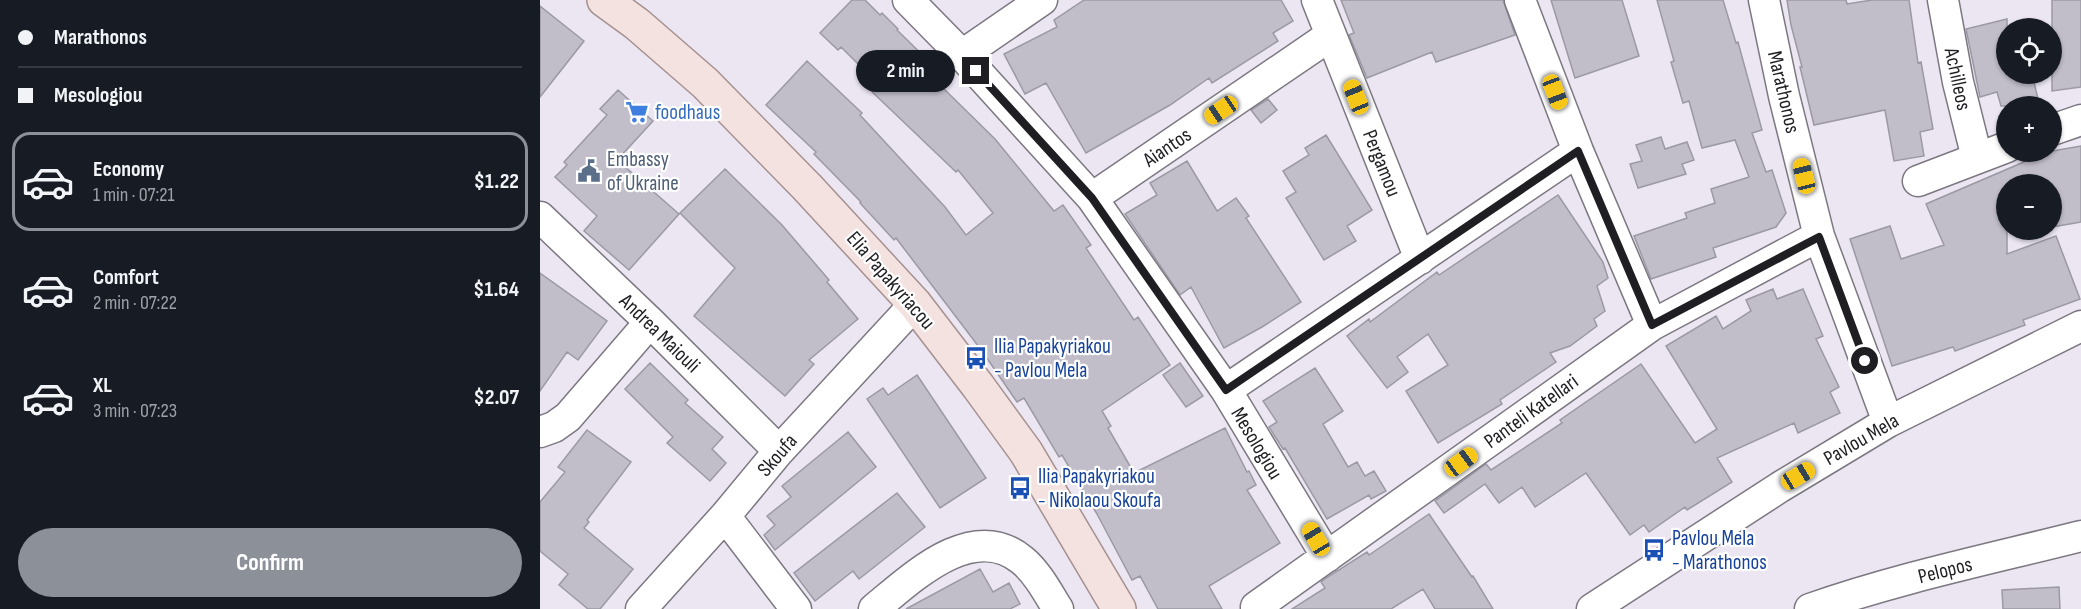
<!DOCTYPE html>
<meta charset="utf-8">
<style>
body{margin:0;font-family:"Sofia Sans Condensed",sans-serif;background:#20242c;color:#f1f3f6;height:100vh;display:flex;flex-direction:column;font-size:22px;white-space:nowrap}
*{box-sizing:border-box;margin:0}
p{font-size:20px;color:#9ea1a6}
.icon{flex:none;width:33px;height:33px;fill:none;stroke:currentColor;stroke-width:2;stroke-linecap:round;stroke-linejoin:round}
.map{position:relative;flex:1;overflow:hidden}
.sheet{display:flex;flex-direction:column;background:#171b24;width:540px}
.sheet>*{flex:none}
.banner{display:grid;align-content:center;height:132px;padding:0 18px;background:#171b24}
.buttons{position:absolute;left:1456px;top:18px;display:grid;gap:12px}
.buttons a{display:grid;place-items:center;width:66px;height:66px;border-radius:50%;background:#171b24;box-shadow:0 2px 4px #0004;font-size:30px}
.end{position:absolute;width:27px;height:27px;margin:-14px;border:8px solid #1f1e22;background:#fff;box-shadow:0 0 0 3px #fff}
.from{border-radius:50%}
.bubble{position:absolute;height:42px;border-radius:21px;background:#171b24;box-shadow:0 2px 4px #0004;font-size:20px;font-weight:700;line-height:42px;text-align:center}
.car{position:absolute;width:18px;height:36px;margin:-18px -9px;border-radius:8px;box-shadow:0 0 4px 2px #0007;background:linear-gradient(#f5c518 24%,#345 0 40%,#f5c518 0 76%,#345 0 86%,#f5c518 0)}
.banner b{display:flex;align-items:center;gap:21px;height:57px;font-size:22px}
.banner b+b{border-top:2px solid #363941}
.banner i{width:15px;height:15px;background:#f1f3f6}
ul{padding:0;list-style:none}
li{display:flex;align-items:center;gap:18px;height:99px;margin:0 12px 9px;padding:0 6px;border:3px solid transparent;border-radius:18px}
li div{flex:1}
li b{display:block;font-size:22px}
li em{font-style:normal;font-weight:700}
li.on{border-color:#8c9099}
li>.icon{width:54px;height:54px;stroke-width:1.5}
.button{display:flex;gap:12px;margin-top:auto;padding:12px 18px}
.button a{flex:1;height:69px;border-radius:36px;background:#8c9099;color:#fff;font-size:24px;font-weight:700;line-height:69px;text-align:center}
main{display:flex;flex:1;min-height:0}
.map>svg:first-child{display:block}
</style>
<main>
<section class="sheet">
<div class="banner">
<b><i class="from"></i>Marathonos</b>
<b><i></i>Mesologiou</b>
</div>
<ul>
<li class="on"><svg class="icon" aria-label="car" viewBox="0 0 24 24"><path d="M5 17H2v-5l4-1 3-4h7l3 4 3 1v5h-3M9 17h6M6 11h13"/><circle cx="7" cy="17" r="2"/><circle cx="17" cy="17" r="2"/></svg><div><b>Economy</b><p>1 min · 07:21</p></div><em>$1.22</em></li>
<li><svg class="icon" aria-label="car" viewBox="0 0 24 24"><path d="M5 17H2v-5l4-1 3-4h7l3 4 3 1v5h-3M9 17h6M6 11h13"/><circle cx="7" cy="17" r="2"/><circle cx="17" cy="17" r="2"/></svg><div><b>Comfort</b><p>2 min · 07:22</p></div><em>$1.64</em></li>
<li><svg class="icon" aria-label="car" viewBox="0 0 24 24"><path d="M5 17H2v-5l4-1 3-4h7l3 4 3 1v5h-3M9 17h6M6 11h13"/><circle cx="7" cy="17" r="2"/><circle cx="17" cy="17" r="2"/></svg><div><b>XL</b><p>3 min · 07:23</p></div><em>$2.07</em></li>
</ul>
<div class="button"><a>Confirm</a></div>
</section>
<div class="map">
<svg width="1541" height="609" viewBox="0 0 1541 609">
<rect width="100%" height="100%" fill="#ebe6f2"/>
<path fill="#c1bec9" stroke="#9b99a4" stroke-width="1.5" d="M312,0H325L340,15L342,13L358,29L357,30L407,79L401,86L455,139L514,211L523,205L551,245L546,248L594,320L598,317L630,365L562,411L571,426L568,428L594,473L685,428L707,472L709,471L716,485L707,490L740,543L669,586L682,609H618L600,576L592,580L557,514L522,455L519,457L484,398L477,402L442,351L356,238L354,240L320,203L321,202L274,154L276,152L226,105L267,61L322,113L320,115L405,207L426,235L453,213L418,170L416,172L327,87L334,80L301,47L298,50L280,33Z
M544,0H741L753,21L733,33L738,41L672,83L669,78L630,105L546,153L506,83L485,94L464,54L517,27L514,20Z
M801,0H963L975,35L896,62L892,52L827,78L809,35L814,33Z
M1011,0H1082L1099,56L1035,78Z
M1117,0H1183L1196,43L1198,42L1222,130L1212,133L1226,172L1232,170L1246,213L1236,227L1173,248L1176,257L1111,279L1094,236L1147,218L1145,213L1175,203L1171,189L1209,177L1195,140L1162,148L1149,101L1143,103L1131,62L1134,61Z
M1247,0H1306L1307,4L1332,0H1369L1378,63L1381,62L1393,129L1380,132L1384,156L1354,161L1345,110L1274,125L1260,67H1262L1251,25Z
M1512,0H1541V87L1512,91Z
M0,6L44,41L0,97Z
M1467,19V74H1492L1499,103L1485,106H1461L1457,92L1440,97L1426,29Z
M78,90L113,121L80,157L85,162L83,165L139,214L89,270L44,231L57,216L15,177L27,165L24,162L67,115L60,109Z
M728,99L737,110L721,123L711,110Z
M786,135L832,210L807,226L816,241L784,260L746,198L756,192L743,171L769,155L765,148Z
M1121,137L1125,149L1147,142L1154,160L1142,164L1146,174L1098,188L1090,164L1102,161L1096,145Z
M1541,146V222L1512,227V184H1467V254L1516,236L1540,299L1483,320L1485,325L1415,351L1413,347L1352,366L1310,239L1350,226L1361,259L1404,245L1386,204L1507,152Z
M647,161L677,211L696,198L709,216L706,218L761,302L722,327L684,348L651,287L640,295L585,214L617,195L610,183Z
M185,169L242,225L289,280L287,282L318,319L269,360L274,364L245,396L154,316L195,268L140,213Z
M1018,195L1063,262L1068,278L1057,286L1065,311L1054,319L1057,326L1030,346L1010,353L1016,362L960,400L962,404L898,443L866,391L908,365L888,334L857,357L868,372L847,388L807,336L829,319L830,322L897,272L899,275Z
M0,273L67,321L38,360L27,352L0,391Z
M1233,289L1237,299L1263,289L1283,336L1276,339L1299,387L1290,392L1300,413L1258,433L1254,423L1177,458L1192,482L1147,510L1145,507L1109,532L1104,525L1090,535L1046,473L995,507L982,487L959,503L945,484L904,513L895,501L946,464L951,470L1022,423L1020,420L1101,364L1155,443L1177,429L1126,346L1176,316L1183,329L1211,311L1206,300Z
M110,363L148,400L145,403L183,437L172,449L186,463L170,481L127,443L133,437L85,389Z
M640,363L663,396L646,407L623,375Z
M775,368L803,411L783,424L808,467L817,462L825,476L834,471L846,491L831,499L829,495L787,519L745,448L743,449L729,427L737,422L723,401Z
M377,375L446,478L400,508L327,399L343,388L348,395Z
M47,430L91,462L47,520L49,522L44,528L93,569L60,609H48L19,585L28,574L0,551V502L25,472L18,467Z
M308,432L336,467L235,550L224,535L235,525L227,516L251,497L242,486Z
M357,493L385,527L319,579L313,571L275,601L254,573Z
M889,514L932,577L933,576L953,609H895L883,589L851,609H752L785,588L781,582L786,578L827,552L829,555Z
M440,569L453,592L469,583L480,604L470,609H366Z
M1519,587L1520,609H1463L1462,590Z"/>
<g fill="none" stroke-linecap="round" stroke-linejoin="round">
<g stroke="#7c7781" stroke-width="33">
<path id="minor" d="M368,0L422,55L552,198L686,390L787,557
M777,0L880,259
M980,0L1038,151L1112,325
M1224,0L1244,96L1279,236L1348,422
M1403,0L1418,82L1437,158
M422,55L502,0
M1512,130L1541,120
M1378,181L1467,147
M552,198L791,35
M0,217L110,322L239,451
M686,390L1038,151
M0,432L14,427L28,417L110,322
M185,516L256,609
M716,607L1112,325L1279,236
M101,609L185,516L239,451L375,304
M334,609C372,578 432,519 482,560C497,572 508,593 518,609
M1052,609L1240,487L1348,422L1541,326
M1270,609C1358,578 1450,559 1541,536"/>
</g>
<g stroke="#a59090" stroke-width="36">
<path id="major" d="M64,0L97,24L165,83L267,187L375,304L438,386L486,452L579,609"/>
</g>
<use href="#minor" stroke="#fff" stroke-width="30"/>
<use href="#major" stroke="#f4e2e0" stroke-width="33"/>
</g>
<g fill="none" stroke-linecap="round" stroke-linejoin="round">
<path stroke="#1f1e22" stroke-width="8" d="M436,71L552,198L686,390L1038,151L1112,325L1279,237L1325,361"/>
</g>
<defs>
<g id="supermarket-bare" transform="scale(1.8)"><path d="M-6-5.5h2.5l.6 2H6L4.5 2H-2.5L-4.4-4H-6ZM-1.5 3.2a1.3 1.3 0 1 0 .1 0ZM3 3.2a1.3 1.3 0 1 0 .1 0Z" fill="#3f7fe0" stroke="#fff" stroke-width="2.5" paint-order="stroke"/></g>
<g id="civic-bare" transform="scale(1.8)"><path d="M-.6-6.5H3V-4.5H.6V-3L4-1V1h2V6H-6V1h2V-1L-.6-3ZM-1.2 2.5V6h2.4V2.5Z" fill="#5c6f8a" stroke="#fff" stroke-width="2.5" paint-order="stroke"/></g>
<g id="bus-bare" transform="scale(1.8)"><path d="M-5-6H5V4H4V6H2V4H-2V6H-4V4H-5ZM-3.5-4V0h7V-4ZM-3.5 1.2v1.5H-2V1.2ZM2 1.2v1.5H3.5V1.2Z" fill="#1a4fb4" stroke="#fff" stroke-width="2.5" paint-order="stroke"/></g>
</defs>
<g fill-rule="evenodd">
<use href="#supermarket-bare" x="97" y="112"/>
<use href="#civic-bare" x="49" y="171"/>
<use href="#bus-bare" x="436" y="358"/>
<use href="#bus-bare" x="480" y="488"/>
<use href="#bus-bare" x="1114" y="550"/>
</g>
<g text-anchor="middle" stroke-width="4.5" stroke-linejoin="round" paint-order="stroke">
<g font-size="21" fill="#1f1e22" stroke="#fff">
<text transform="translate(1418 79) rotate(78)" y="7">Achilleos</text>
<text transform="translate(1244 92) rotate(77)" y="7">Marathonos</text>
<text transform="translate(627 147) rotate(-34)" y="7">Aiantos</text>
<text transform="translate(842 163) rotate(68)" y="7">Pergamou</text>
<text transform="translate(351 280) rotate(49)" y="7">Elia Papakyriacou</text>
<text transform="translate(120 333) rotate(44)" y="7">Andrea Maiouli</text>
<text transform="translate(991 411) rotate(-36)" y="7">Panteli Katellari</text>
<text transform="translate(1321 439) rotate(-30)" y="7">Pavlou Mela</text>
<text transform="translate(717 443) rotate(59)" y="7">Mesologiou</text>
<text transform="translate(237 455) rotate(-49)" y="7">Skoufa</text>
<text transform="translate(1405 570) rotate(-14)" y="7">Pelopos</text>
</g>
<g font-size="21" fill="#366cbe" stroke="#fff" text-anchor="start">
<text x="115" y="119">foodhaus</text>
</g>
<g font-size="21" fill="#4e5e75" stroke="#fff" text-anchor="start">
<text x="67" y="166">Embassy<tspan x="67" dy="24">of Ukraine</tspan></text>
</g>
<g font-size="21" fill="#164399" stroke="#fff" text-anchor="start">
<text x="454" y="353">Ilia Papakyriakou<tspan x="454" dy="24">- Pavlou Mela</tspan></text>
<text x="498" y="483">Ilia Papakyriakou<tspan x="498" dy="24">- Nikolaou Skoufa</tspan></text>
<text x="1132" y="545">Pavlou Mela<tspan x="1132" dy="24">- Marathonos</tspan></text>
</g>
</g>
</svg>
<div class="buttons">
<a><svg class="icon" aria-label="locate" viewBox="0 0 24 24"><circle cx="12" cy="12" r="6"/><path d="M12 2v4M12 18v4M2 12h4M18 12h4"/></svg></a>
<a>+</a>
<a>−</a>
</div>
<i class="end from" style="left:1325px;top:361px"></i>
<i class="end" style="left:436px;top:71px"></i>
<div class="bubble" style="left:316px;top:50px;width:99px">2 min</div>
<i class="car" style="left:1015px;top:92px;rotate:159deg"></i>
<i class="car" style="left:816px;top:97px;rotate:338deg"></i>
<i class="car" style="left:681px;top:110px;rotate:236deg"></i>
<i class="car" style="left:1264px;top:176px;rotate:346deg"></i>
<i class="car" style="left:921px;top:462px;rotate:54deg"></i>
<i class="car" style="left:1258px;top:476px;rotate:59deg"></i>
<i class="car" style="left:776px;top:539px;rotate:329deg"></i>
</div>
</main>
